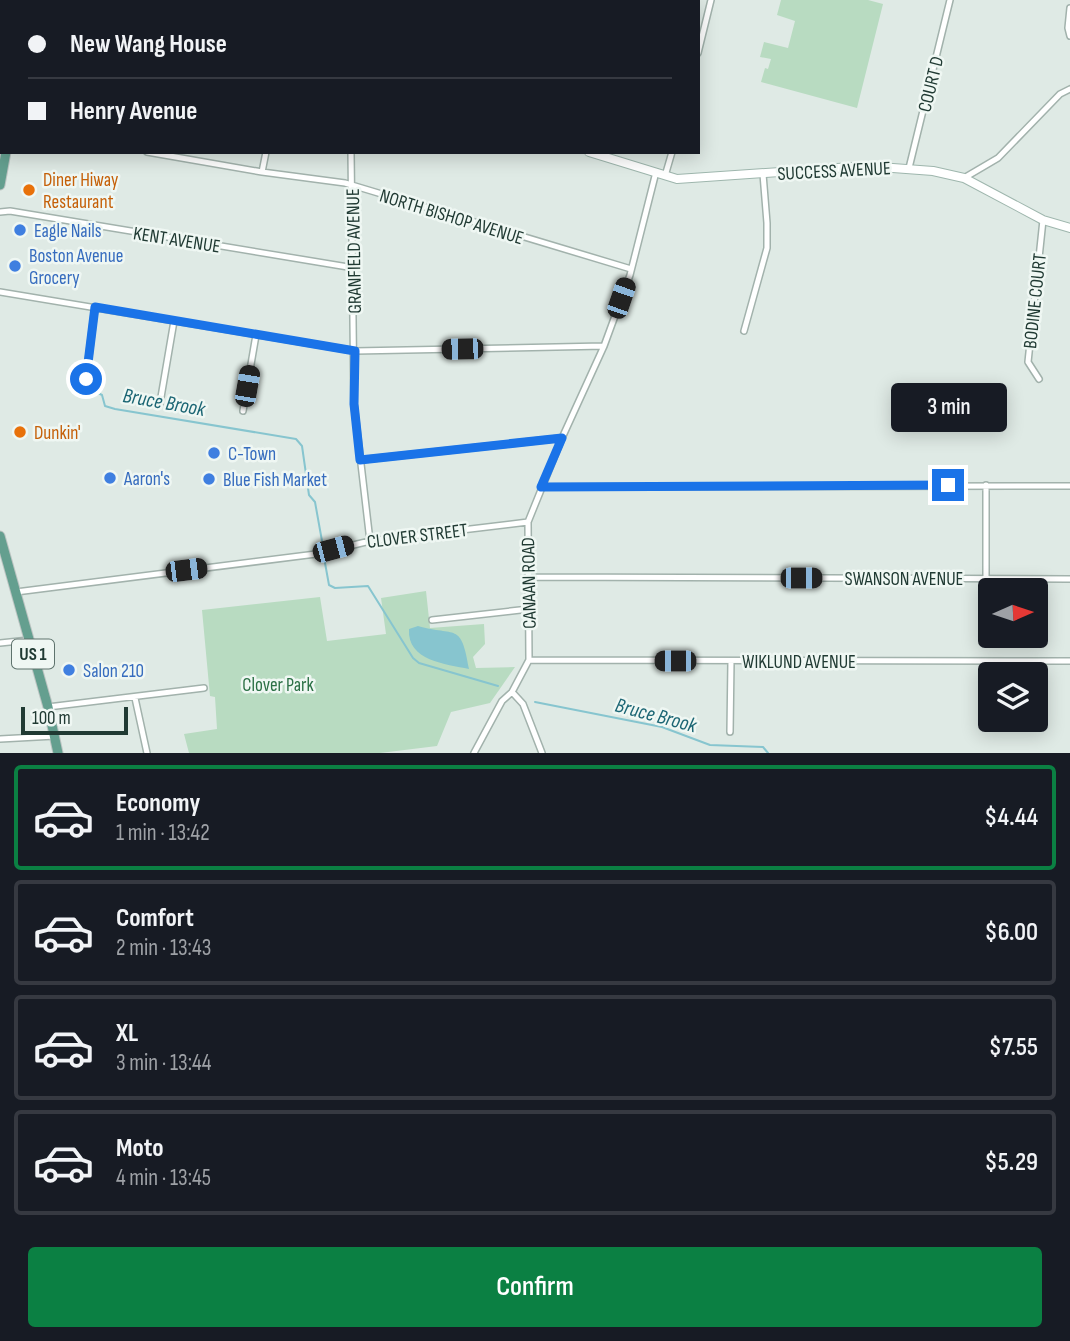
<!DOCTYPE html>
<meta charset="utf-8">
<style>
body{margin:0;font-family:"Sofia Sans Condensed",sans-serif;background:#20242c;color:#f1f3f6;height:100vh;display:flex;flex-direction:column;font-size:26px;white-space:nowrap}
*{box-sizing:border-box;margin:0}
p{font-size:23px;color:#9ea1a6}
.icon{flex:none;width:38px;height:38px;fill:none;stroke:currentColor;stroke-width:2;stroke-linecap:round;stroke-linejoin:round}
.map{position:relative;height:753px;overflow:hidden}
.details{display:flex;flex-direction:column;background:#171b24;flex:1}
.details>*{flex:none}
.top-card{position:absolute;left:0px;top:0px;width:700px;height:154px;box-shadow:0 4px 18px #0003;display:grid;align-content:center;height:154px;padding:0 28px;background:#171b24}
.needle{width:46px;rotate:87deg}
.buttons{position:absolute;left:978px;top:578px;display:grid;gap:14px}
.buttons a{display:grid;place-items:center;width:70px;height:70px;border-radius:7px;background:#171b24;box-shadow:0 4px 18px #0003;font-size:35px}
.scale{position:absolute;left:21px;bottom:18px;width:107px;box-sizing:border-box;padding-left:7px;border:4px solid #203a33;border-top:0;font-size:19px;line-height:24px;white-space:nowrap;color:#203a33;-webkit-text-stroke:5px #eff7f3;paint-order:stroke}
.end{position:absolute;width:32px;height:32px;margin:-16px;border:9px solid #1a73e8;background:#fff;box-shadow:0 0 0 4px #fff}
.from{border-radius:50%}
.bubble{position:absolute;height:49px;border-radius:7px;background:#171b24;box-shadow:0 4px 18px #0003;font-size:23px;font-weight:600;line-height:49px;text-align:center}
.car{position:absolute;width:21px;height:42px;margin:-21px -10px;border-radius:9px;box-shadow:0 0 5px 2px #0007;background:linear-gradient(#222 24%,#8ab4d8 0 40%,#222 0 76%,#8ab4d8 0 86%,#222 0)}
.top-card b{display:flex;align-items:center;gap:24px;height:66px;font-size:26px}
.top-card b+b{border-top:2px solid #363941}
.top-card i{width:18px;height:18px;background:#f1f3f6}
ul{padding:12px 0 0;list-style:none}
li{display:flex;align-items:center;gap:21px;height:105px;margin:0 14px 10px;padding:0 14px;border:4px solid #363941;border-radius:7px}
li div{flex:1}
li b{display:block;font-size:26px}
li em{font-style:normal;font-weight:600}
li.on{border-color:#0b8043}
li>.icon{width:63px;height:63px;stroke-width:1.5}
.button{display:flex;gap:14px;margin-top:auto;padding:14px 28px}
.button a{flex:1;height:80px;border-radius:7px;background:#0b8043;color:#fff;font-size:28px;font-weight:600;line-height:80px;text-align:center}
.map>svg:first-child{display:block}
</style>
<div class="map">
<svg width="1070" height="753" viewBox="0 0 1070 753">
<rect width="100%" height="100%" fill="#dfeae5"/>
<path fill="#b8dbc1" d="M781,0H868L883,4L857,108L761,82L765,68L768,69L771,59L760,57L764,42L788,48L795,21L777,15Z
M426,591L430,628L484,624L485,644L473,657L476,668L515,667L490,703L451,712L437,746L380,753H189L184,734L217,729L215,697L210,696L202,610L320,597L327,641L386,634L381,598Z"/>
<path fill="#87c5cf" d="M418,626C456,637 461,621 469,669C446,664 407,661 409,629Z"/>
<g fill="none" stroke-linecap="round" stroke-linejoin="round">
<path stroke="#87c5cf" stroke-width="2" d="M96,392L102,395L105,406L115,409L296,439L302,446L309,495L315,502L322,541
M325,563L329,585L335,588L368,586L413,658L419,663L498,686
M535,702L662,727L710,745L763,747L768,753"/>
<g stroke="#a2b2ac" stroke-width="8">
<path id="street" d="M126,2V0
M210,2V0
M296,2V0
M578,2V0
M1070,8L1068,28L1070,36
M698,53L711,0
M0,130H2
M147,152L262,172L345,183L631,269
M351,152L354,404L370,541
M909,168L950,0
M262,172L266,152
M665,176L672,152
M964,178L998,158L1060,94L1070,89
M0,212L10,211L354,268
M0,292L355,351L604,346
M744,331L767,248V223L763,174
M86,379L95,307
M1039,379L1028,362L1043,220
M160,403L174,321
M243,411L256,335
M360,460L562,438
M986,485V579
M541,487L1070,486
M527,577L1070,579
M16,592L316,554L370,541L528,522
M432,620L529,609
M0,643L29,640
M529,660L1070,661
M135,698L147,753
M48,707L204,688
M730,732L731,661
M0,739L55,736
M474,753L502,701L512,692
M542,753L523,704L512,692L529,660L528,522L562,438L604,346L630,275L656,172"/>
</g>
<g stroke="#9eb6ad" stroke-width="10">
<path id="secondary" d="M378,2L379,0
M0,49L2,48
M589,152L677,179L866,166L933,171L964,178L1043,220L1070,228"/>
</g>
<g stroke="#bcc4c2" stroke-width="11">
<path id="primary" d="M35,2L36,0
M0,185L6,152
M0,536L48,707L58,753"/>
</g>
<use href="#street" stroke="#fff" stroke-width="5"/>
<use href="#secondary" stroke="#fff" stroke-width="8"/>
<use href="#primary" stroke="#649f8f" stroke-width="9"/>
</g>
<g fill="none" stroke-linecap="round" stroke-linejoin="round">
<path stroke="#1a73e8" stroke-width="9" d="M86,379L95,307L355,351L354,404L360,460L562,438L541,487L948,485"/>
</g>
<g fill="#e8710a" stroke="#eff7f3" stroke-width="2.5">
<circle cx="29" cy="190" r="7"/>
<circle cx="20" cy="432" r="7"/>
</g>
<g fill="#3f7fe0" stroke="#eff7f3" stroke-width="2.5">
<circle cx="20" cy="230" r="7"/>
<circle cx="15" cy="266" r="7"/>
<circle cx="214" cy="453" r="7"/>
<circle cx="110" cy="478" r="7"/>
<circle cx="209" cy="479" r="7"/>
<circle cx="69" cy="670" r="7"/>
</g>
<g text-anchor="middle" stroke-width="5" stroke-linejoin="round" paint-order="stroke">
<rect fill="#eff7f3" stroke="#5e736d" stroke-width="2" x="12" y="639.5" width="42" height="29" rx="5"/>
<g font-size="18" font-weight="bold" fill="#203a33">
<text x="33" y="660">US 1</text>
</g>
<g font-size="19" fill="#203a33" stroke="#eff7f3">
<text transform="translate(930 84) rotate(-76)" y="7">COURT D</text>
<text transform="translate(834 170) rotate(-3)" y="7">SUCCESS AVENUE</text>
<text transform="translate(452 216) rotate(17)" y="7">NORTH BISHOP AVENUE</text>
<text transform="translate(177 239) rotate(9)" y="7">KENT AVENUE</text>
<text transform="translate(353 251) rotate(-91)" y="7">GRANFIELD AVENUE</text>
<text transform="translate(1034 301) rotate(-84)" y="7">BODINE COURT</text>
<text transform="translate(417 535) rotate(-7)" y="7">CLOVER STREET</text>
<text x="904" y="585">SWANSON AVENUE</text>
<text transform="translate(528 583) rotate(-91)" y="7">CANAAN ROAD</text>
<text x="799" y="668">WIKLUND AVENUE</text>
</g>
<g font-size="19" fill="#c56008" stroke="#eff7f3" text-anchor="start">
<text x="43" y="186">Diner Hiway<tspan x="43" dy="22">Restaurant</tspan></text>
<text x="34" y="439">Dunkin'</text>
</g>
<g font-size="19" fill="#366cbe" stroke="#eff7f3" text-anchor="start">
<text x="34" y="237">Eagle Nails</text>
<text x="29" y="262">Boston Avenue<tspan x="29" dy="22">Grocery</tspan></text>
<text x="228" y="460">C-Town</text>
<text x="124" y="485">Aaron's</text>
<text x="223" y="486">Blue Fish Market</text>
<text x="83" y="677">Salon 210</text>
</g>
<g font-size="19" fill="#2b7045" stroke="#eff7f3">
<text x="278" y="691">Clover Park</text>
</g>
<g font-size="21" font-style="italic" fill="#1c6674" stroke="#eff7f3">
<text transform="translate(164 402) rotate(10)" y="7">Bruce Brook</text>
<text transform="translate(656 715) rotate(15)" y="7">Bruce Brook</text>
</g>
</g>
</svg>
<div class="buttons">
<a><svg class="needle" viewBox="-14 -14 28 28"><path d="M0-13l5 13h-10z" fill="#e53935"/><path d="M0 13l5-13h-10z" fill="#9ea1a6"/></svg></a>
<a><svg class="icon" aria-label="layers" viewBox="0 0 24 24"><path d="M12 4l9 5-9 5-9-5zM3 14l9 5 9-5"/></svg></a>
</div>
<div class="scale">100 m</div>
<i class="end from" style="left:86px;top:379px"></i>
<i class="end" style="left:948px;top:485px"></i>
<div class="bubble" style="left:891px;top:383px;width:116px">3 min</div>
<i class="car" style="left:621px;top:298px;rotate:19deg"></i>
<i class="car" style="left:462px;top:349px;rotate:269deg"></i>
<i class="car" style="left:247px;top:386px;rotate:10deg"></i>
<i class="car" style="left:333px;top:549px;rotate:75deg"></i>
<i class="car" style="left:186px;top:570px;rotate:83deg"></i>
<i class="car" style="left:801px;top:578px;rotate:90deg"></i>
<i class="car" style="left:675px;top:661px;rotate:270deg"></i>
<div class="top-card">
<b><i class="from"></i>New Wang House</b>
<b><i></i>Henry Avenue</b>
</div>
</div>
<section class="details">
<ul>
<li class="on"><svg class="icon" aria-label="car" viewBox="0 0 24 24"><path d="M5 17H2v-5l4-1 3-4h7l3 4 3 1v5h-3M9 17h6M6 11h13"/><circle cx="7" cy="17" r="2"/><circle cx="17" cy="17" r="2"/></svg><div><b>Economy</b><p>1 min · 13:42</p></div><em>$4.44</em></li>
<li><svg class="icon" aria-label="car" viewBox="0 0 24 24"><path d="M5 17H2v-5l4-1 3-4h7l3 4 3 1v5h-3M9 17h6M6 11h13"/><circle cx="7" cy="17" r="2"/><circle cx="17" cy="17" r="2"/></svg><div><b>Comfort</b><p>2 min · 13:43</p></div><em>$6.00</em></li>
<li><svg class="icon" aria-label="car" viewBox="0 0 24 24"><path d="M5 17H2v-5l4-1 3-4h7l3 4 3 1v5h-3M9 17h6M6 11h13"/><circle cx="7" cy="17" r="2"/><circle cx="17" cy="17" r="2"/></svg><div><b>XL</b><p>3 min · 13:44</p></div><em>$7.55</em></li>
<li><svg class="icon" aria-label="car" viewBox="0 0 24 24"><path d="M5 17H2v-5l4-1 3-4h7l3 4 3 1v5h-3M9 17h6M6 11h13"/><circle cx="7" cy="17" r="2"/><circle cx="17" cy="17" r="2"/></svg><div><b>Moto</b><p>4 min · 13:45</p></div><em>$5.29</em></li>
</ul>
<div class="button"><a>Confirm</a></div>
</section>
